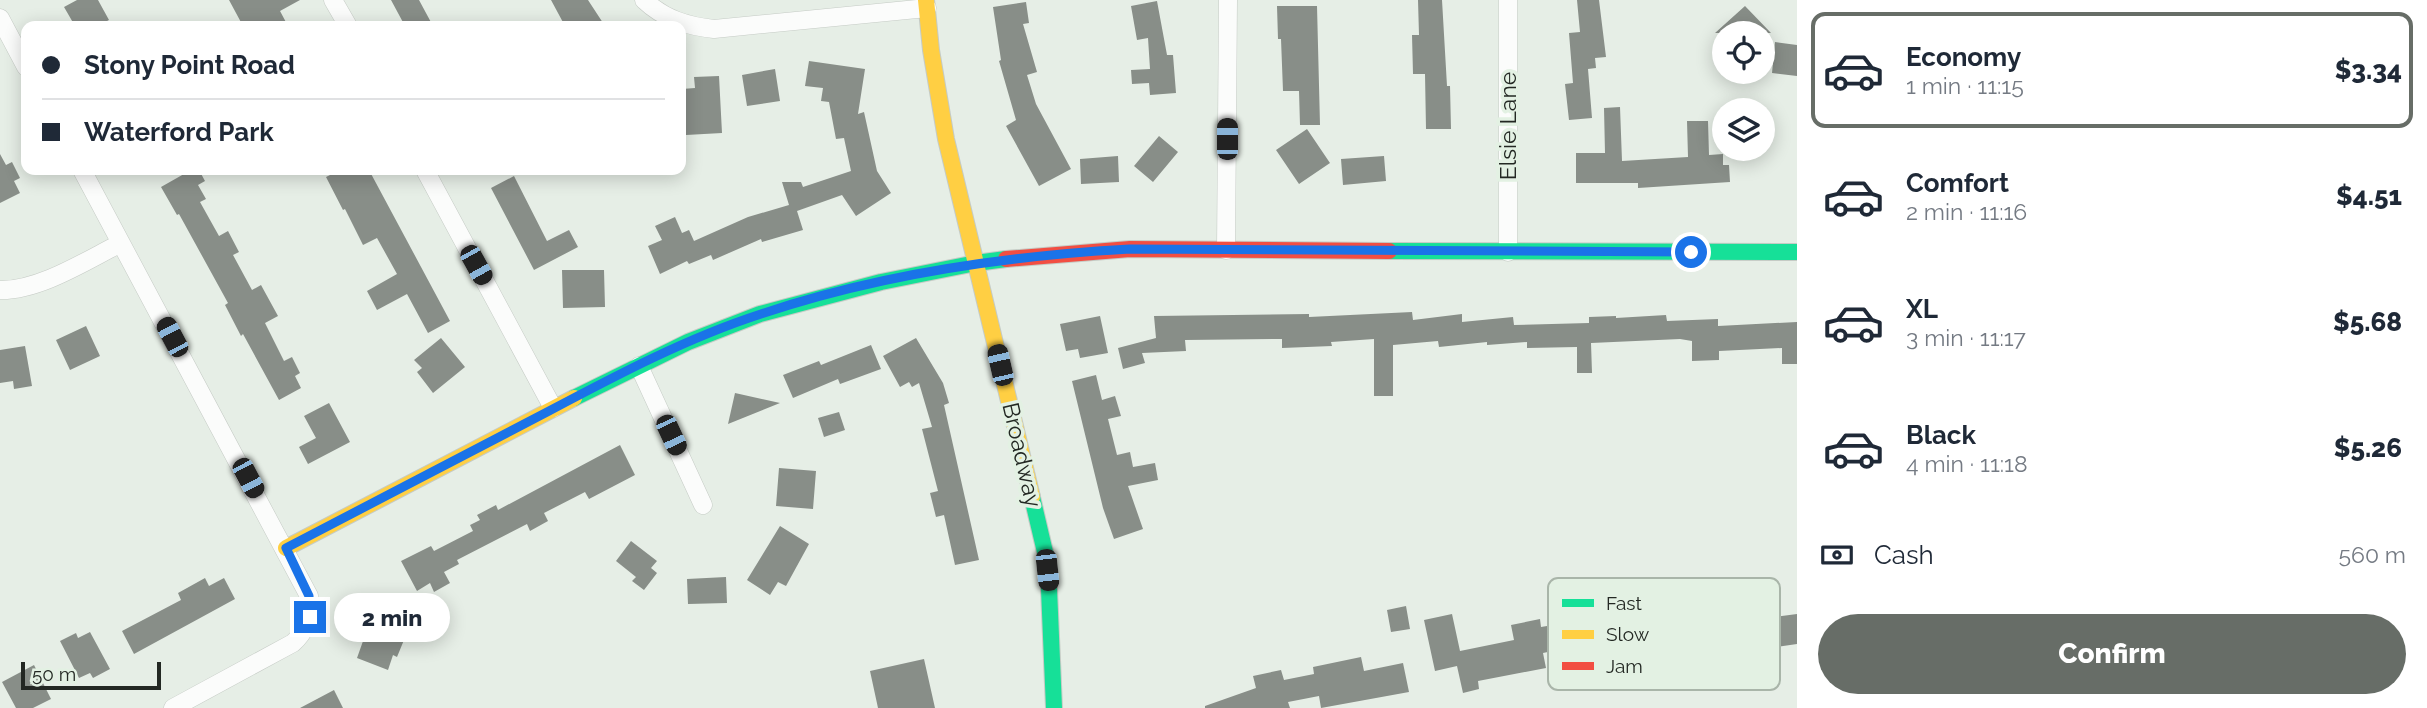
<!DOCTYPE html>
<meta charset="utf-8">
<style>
body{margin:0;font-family:Raleway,sans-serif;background:#f6f6f7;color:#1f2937;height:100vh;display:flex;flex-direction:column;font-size:26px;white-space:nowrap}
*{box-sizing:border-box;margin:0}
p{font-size:23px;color:#747a83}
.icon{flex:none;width:38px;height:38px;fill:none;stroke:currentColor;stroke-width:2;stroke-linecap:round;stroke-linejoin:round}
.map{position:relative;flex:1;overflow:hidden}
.details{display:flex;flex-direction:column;background:#fff;width:630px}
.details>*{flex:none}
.guide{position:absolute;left:21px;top:21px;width:665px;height:154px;border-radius:14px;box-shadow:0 4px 18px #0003;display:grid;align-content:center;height:154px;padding:0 21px;background:#fff}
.fabs{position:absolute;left:1712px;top:21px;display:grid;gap:14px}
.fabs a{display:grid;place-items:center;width:63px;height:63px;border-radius:50%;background:#fff;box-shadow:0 4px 18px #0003;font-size:35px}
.scale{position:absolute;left:21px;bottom:18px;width:140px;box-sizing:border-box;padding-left:7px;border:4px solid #232823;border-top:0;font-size:19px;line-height:24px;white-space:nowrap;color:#232823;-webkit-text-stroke:5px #e3f1e3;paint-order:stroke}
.end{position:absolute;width:32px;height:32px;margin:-16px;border:9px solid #1a73e8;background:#fff;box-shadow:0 0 0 4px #fff}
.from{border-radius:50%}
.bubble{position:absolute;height:49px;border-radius:24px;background:#fff;box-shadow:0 4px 18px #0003;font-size:23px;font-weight:800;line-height:49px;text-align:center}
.car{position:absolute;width:21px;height:42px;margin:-21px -10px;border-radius:9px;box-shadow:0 0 5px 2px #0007;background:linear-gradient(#222 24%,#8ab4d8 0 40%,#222 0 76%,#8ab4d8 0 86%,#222 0)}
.guide b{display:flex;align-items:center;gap:24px;height:66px;font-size:26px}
.guide b+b{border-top:2px solid #e0e1e3}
.guide i{width:18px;height:18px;background:#1f2937}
ul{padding:12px 0 0;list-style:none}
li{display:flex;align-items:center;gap:21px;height:116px;margin:0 14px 10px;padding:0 7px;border:4px solid transparent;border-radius:14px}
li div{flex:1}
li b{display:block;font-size:26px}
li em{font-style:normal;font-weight:800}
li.current{border-color:#676d67}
li>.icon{width:63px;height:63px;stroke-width:1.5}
.pay{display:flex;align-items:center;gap:18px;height:77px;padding:0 21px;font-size:26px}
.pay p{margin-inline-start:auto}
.primary-button{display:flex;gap:14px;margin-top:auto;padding:14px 21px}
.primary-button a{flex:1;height:80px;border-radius:42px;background:#676d67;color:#fff;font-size:28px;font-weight:800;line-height:80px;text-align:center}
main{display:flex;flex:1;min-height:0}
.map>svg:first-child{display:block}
</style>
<main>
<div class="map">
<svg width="1797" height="708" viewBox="0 0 1797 708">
<rect width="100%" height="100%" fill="#e6eee6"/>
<path fill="#888e88" d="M77,0H98L109,20L97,26H75L64,7Z
M229,0H300L280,11L288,26H243Z
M391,0H419L433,26H405Z
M551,0H588L605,26H565Z
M1418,0H1442L1447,86H1450L1451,129H1426L1425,74H1413L1412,35H1419Z
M1577,0H1599L1606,57L1595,58L1596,68L1588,69L1592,118L1569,120L1565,84L1573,83L1569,33L1580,32Z
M1157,1L1167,55H1173L1176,93L1150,95L1149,83L1132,84L1131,70L1150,69L1148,38L1137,40L1131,6Z
M1026,2L1029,23L1023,24L1037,72L1027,75L1036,104L1071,169L1039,186L1006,126L1016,120L999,61L1001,60L993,7Z
M1277,6H1317L1320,125H1300L1299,91H1283L1281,39H1278Z
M1745,6L1771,33H1715Z
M1775,42L1797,45V76L1772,73Z
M809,61L865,69L858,114L864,112L877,171L891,193L856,216L842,195L797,211L803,230L762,242L761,239L713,260L711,255L689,264L687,261L660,274L648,246L662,240L655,226L675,217L682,233L689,230L694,241L748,217L789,205L782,182H801L803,187L851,171L844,138L836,139L829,102L821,101L823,88L805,86Z
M775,69L780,101L747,106L742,75Z
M719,76L722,133L686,135L682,89L695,88L694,77Z
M1620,107L1622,161L1688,157L1687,121H1708L1709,155L1723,154V165H1729L1730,182L1638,188V183H1576V153H1605L1604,108Z
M1307,129L1330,163L1299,184L1276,150Z
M1159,136L1178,152L1153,182L1134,166Z
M0,154L6,165L12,162L20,178L14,181L20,193L0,203Z
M1118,156L1119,182L1081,184L1080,159Z
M1384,156L1386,181L1343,185L1341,159Z
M191,170H199L205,181L198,185L206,199L200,202L219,236L228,231L239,252L233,255L252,290L261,285L278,316L265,323L284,361L292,357L300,373L295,376L301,388L279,400L243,334L241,336L225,305L228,303L179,214L177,215L161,187Z
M340,170H369L450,321L428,333L407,294L377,310L367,291L397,274L377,238L363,245L345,209L343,210L326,177Z
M514,176L547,241L569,230L578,247L534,270L491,188Z
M562,270H604L605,307L563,308Z
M1412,312L1413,320L1462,314V322L1513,317L1514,325L1589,323V317L1616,316V318L1666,315L1667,321L1718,319V326L1797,322V364H1782V348L1719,351V360L1692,361V341L1680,339L1591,343L1592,373H1577V347L1527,348V342L1487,345V342L1439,347L1438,341L1393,345V396H1374V339L1331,342L1332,346L1282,348V339L1185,340L1186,351L1142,353L1145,363L1123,369L1118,348L1156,338L1154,316L1309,314V317Z
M1100,316L1108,353L1080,358L1078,349L1066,351L1060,324Z
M86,326L100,356L70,370L56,340Z
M441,338L465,367L433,393L417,372L422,368L414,360Z
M916,338L943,383L949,403L944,405L979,560L955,565L944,515L936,517L930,493L938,491L922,429L932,427L919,383L912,387L909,382L900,387L883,356Z
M871,345L881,369L840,384L838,379L793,398L783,375L819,361L821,365Z
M25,346L32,386L14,389L13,381L0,383V350Z
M1096,375L1102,400L1115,396L1121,416L1108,419L1117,455L1130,452L1133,467L1155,463L1158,480L1128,486L1143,529L1114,539L1103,508L1072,381Z
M735,393L780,403L728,424Z
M329,403L350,442L308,464L299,447L316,438L304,416Z
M839,412L845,430L824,437L818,418Z
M620,445L635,475L589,499L585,492L544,513L548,521L530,531L527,524L457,560L459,564L444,572L450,583L434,592L430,583L417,591L401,561L431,546L434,551L473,531L470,525L480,520L477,515L496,505L498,510Z
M779,468L816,471L813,509L776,506Z
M780,526L809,544L786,586L778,582L770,595L747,580Z
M631,541L657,561L651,568L657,573L644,590L632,581L636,577L616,561Z
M726,577L727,603L688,604L687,579Z
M205,578L209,586L224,578L235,599L134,654L122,631L181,600L178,593Z
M1406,606L1410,629L1391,632L1387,610Z
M1452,614L1460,651L1514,640L1511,625L1540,619L1541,627L1571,622L1576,646L1543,653L1546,668L1478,681L1479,689L1463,693L1457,666L1435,671L1424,620Z
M1797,614V644L1692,659L1689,638L1714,635V630L1774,621V617Z
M368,627L404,640L397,657L393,655L388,670L357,658Z
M90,632L110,669L93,678L90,673L79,678L60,641L76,633L78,638Z
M1361,657L1364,671L1403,663L1409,692L1321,708L1319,696L1288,702L1290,708H1205V706L1256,688L1253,676L1281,670L1284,680L1314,674L1313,667Z
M924,659L935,708H878L870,671Z
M34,665L51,699L33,708H16L2,682Z
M334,690L343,708H300Z"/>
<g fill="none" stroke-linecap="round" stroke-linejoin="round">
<g stroke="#c5cbc5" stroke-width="19">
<path id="street" d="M333,0L348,26
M644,0C664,19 687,26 714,29L927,8
M1508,0V252
M0,18L26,67
M82,170L309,596C312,615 307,630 293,643L173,708
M425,170L553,408
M1226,250L1228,0
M0,290C39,291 87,260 121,243
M639,366L703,505"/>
</g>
<g stroke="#c5cbc5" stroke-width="18">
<path id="fast" d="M1389,251L1797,252
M574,398L688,342L760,314L881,282L976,263L1006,259
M1032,497L1045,552L1049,589L1054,708"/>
</g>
<g stroke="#c5cbc5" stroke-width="18">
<path id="slow" d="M926,0L931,50L946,139L1032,497
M286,548L574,398"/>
</g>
<g stroke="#c5cbc5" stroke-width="18">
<path id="jam" d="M1006,259L1130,249L1389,251"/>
</g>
<use href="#street" stroke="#fbfcfb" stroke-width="18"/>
<use href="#fast" stroke="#16e098" stroke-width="16"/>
<use href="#slow" stroke="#ffcf43" stroke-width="16"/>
<use href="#jam" stroke="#f24e42" stroke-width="16"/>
</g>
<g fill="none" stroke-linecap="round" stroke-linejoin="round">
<path stroke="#1a73e8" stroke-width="9" d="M310,617L309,596L286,548C374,503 461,456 549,411C617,375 687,338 761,314C880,274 1005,256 1130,249L1691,252"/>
</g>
<g text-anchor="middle" stroke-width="7" stroke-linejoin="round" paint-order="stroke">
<g font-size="23" fill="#232823" stroke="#e3f1e3">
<text transform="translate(1508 126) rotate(-90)" y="8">Elsie Lane</text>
<text transform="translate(1022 455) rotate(77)" y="8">Broadway</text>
</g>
</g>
<rect x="1548" y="578" width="232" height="112" rx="10" fill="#e3f1e3" stroke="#a9b5a9" stroke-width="2"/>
<rect x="1562" y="599" width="32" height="8" fill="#16e098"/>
<rect x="1562" y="630" width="32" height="9" fill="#ffcf43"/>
<rect x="1562" y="662" width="32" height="8" fill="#f24e42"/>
<g font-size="19" fill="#232823">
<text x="1606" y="610">Fast</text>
<text x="1606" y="641">Slow</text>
<text x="1606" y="673">Jam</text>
</g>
</svg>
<div class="fabs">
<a><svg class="icon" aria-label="locate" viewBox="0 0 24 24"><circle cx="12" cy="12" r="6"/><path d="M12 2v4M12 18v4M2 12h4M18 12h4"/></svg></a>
<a><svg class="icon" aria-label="layers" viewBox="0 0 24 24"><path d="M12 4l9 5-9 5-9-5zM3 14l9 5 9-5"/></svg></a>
</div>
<div class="scale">50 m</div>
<i class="end from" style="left:1691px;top:252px"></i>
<i class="end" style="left:310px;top:617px"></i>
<div class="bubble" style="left:334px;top:593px;width:116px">2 min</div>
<i class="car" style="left:1227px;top:139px;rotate:0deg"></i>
<i class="car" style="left:476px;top:265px;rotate:151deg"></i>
<i class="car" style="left:172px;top:337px;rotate:332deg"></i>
<i class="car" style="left:1000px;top:365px;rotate:347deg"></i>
<i class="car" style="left:671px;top:435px;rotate:155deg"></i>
<i class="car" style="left:248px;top:478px;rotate:152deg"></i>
<i class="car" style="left:1047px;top:570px;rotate:174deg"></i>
<div class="guide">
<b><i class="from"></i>Stony Point Road</b>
<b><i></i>Waterford Park</b>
</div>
</div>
<section class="details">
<ul>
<li class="current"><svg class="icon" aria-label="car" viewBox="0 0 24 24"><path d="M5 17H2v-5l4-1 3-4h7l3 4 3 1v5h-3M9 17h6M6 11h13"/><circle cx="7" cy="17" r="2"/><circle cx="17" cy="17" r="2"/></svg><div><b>Economy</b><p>1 min · 11:15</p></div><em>$3.34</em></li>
<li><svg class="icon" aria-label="car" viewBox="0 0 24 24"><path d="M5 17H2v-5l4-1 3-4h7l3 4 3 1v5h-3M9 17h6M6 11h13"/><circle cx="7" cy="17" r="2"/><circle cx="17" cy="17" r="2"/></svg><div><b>Comfort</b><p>2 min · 11:16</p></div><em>$4.51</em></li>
<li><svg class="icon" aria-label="car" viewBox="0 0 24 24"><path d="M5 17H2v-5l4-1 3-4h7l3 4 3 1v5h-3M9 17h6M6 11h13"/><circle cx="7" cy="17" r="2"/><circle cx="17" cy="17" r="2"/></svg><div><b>XL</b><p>3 min · 11:17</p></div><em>$5.68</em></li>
<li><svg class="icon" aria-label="car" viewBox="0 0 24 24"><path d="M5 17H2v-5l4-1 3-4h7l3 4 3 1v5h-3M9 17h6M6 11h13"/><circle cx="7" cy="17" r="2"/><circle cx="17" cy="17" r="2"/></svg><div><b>Black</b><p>4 min · 11:18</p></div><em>$5.26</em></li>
</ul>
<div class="pay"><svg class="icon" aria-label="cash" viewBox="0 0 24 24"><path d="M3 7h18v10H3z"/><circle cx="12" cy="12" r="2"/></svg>Cash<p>560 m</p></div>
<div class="primary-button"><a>Confirm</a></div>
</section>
</main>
